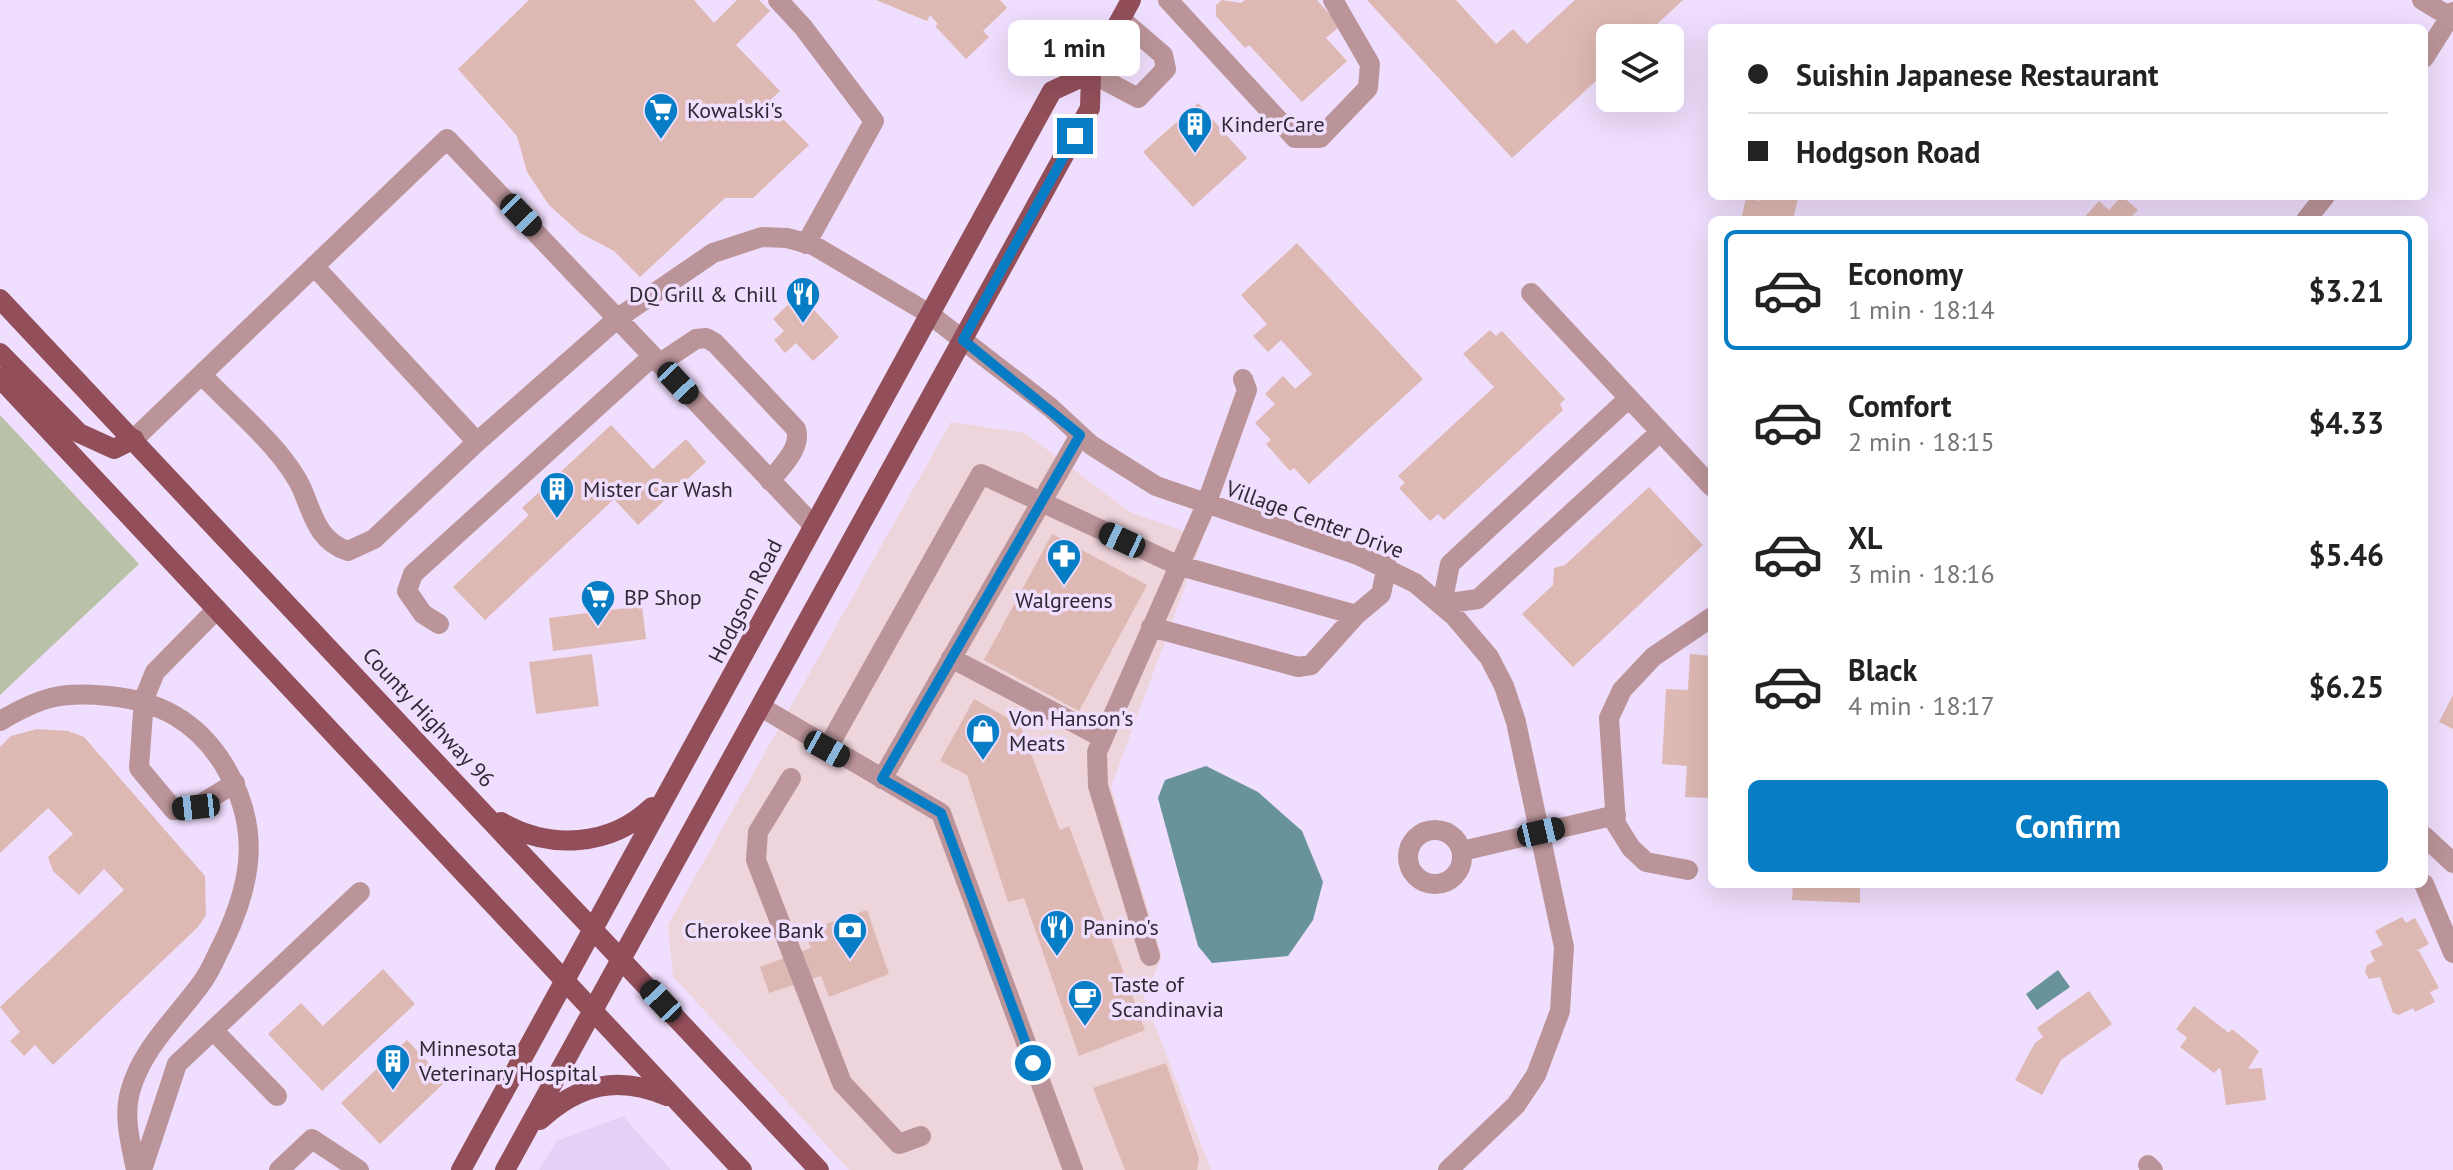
<!DOCTYPE html>
<meta charset="utf-8">
<style>
body{margin:0;font-family:"PT Sans",sans-serif;background:#f6f6f6;color:#222;height:100vh;display:flex;flex-direction:column;font-size:30px;white-space:nowrap}
*{box-sizing:border-box;margin:0}
p{font-size:26px;color:#767676}
.icon{flex:none;width:44px;height:44px;fill:none;stroke:currentColor;stroke-width:2;stroke-linecap:round;stroke-linejoin:round}
.map{position:relative;flex:1;overflow:hidden}
.panel{position:absolute;left:1708px;top:216px;width:720px;height:672px;display:flex;flex-direction:column;background:#fff;border-radius:12px;box-shadow:0 8px 32px #0002}
.panel>*{flex:none}
.banner{position:absolute;left:1708px;top:24px;width:720px;height:176px;border-radius:12px;box-shadow:0 8px 32px #0002;display:grid;align-content:center;height:176px;padding:0 40px;background:#fff}
.controls{position:absolute;left:1596px;top:24px;display:grid;gap:16px}
.controls a{display:grid;place-items:center;width:88px;height:88px;border-radius:12px;background:#fff;box-shadow:0 8px 32px #0002;font-size:40px}
.end{position:absolute;width:36px;height:36px;margin:-18px;border:10px solid #077dc6;background:#fff;box-shadow:0 0 0 4px #fff}
.from{border-radius:50%}
.bubble{position:absolute;height:56px;border-radius:12px;background:#fff;box-shadow:0 8px 32px #0002;font-size:26px;font-weight:700;line-height:56px;text-align:center}
.car{position:absolute;width:24px;height:48px;margin:-24px -12px;border-radius:10px;box-shadow:0 0 6px 2px #0007;background:linear-gradient(#222 24%,#8ab4d8 0 40%,#222 0 76%,#8ab4d8 0 86%,#222 0)}
.banner b{display:flex;align-items:center;gap:28px;height:76px;font-size:30px}
.banner b+b{border-top:2px solid #e0e0e0}
.banner i{width:20px;height:20px;background:#222}
ul{padding:14px 0 0;list-style:none}
li{display:flex;align-items:center;gap:24px;height:120px;margin:0 16px 12px;padding:0 24px;border:4px solid transparent;border-radius:12px}
li div{flex:1}
li b{display:block;font-size:30px}
li em{font-style:normal;font-weight:700}
li.current{border-color:#077dc6}
li>.icon{width:72px;height:72px;stroke-width:1.5}
.action{display:flex;gap:16px;margin-top:auto;padding:16px 40px}
.action a{flex:1;height:92px;border-radius:12px;background:#077dc6;color:#fff;font-size:32px;font-weight:700;line-height:92px;text-align:center}
.map>svg:first-child{display:block}
</style>
<div class="map">
<svg width="2453" height="1170" viewBox="0 0 2453 1170">
<rect width="100%" height="100%" fill="#efdefd"/>
<path fill="#eed4db" d="M951,422L1025,433L1130,512L1203,538L1111,787L1162,956L1144,997L1211,1170H849L673,976L668,925Z"/>
<path fill="#e5d1f6" d="M623,1116L671,1170H539L557,1141Z"/>
<path fill="#b9c1a8" d="M0,415L139,564L0,695Z"/>
<path fill="#69939a" d="M1206,766L1258,792L1302,831L1323,882L1313,920L1288,956L1212,963L1198,946L1158,798L1165,780Z
M2058,970L2070,987L2037,1010L2026,994Z"/>
<path fill="#deb8b3" d="M529,0H694L714,23L737,0H759L770,11L736,45L780,91L767,103L809,145L753,198H725L640,277L614,251L580,233L549,205L527,172L517,136L458,69Z
M876,0H1000L1007,8L983,31L989,37L966,59L935,26L938,24L930,15L927,21Z
M1222,0L1241,3L1245,0H1317L1340,26L1326,38L1347,61L1302,102L1249,45L1245,48L1216,16V5Z
M1367,0H1456L1496,44L1513,29L1527,44L1575,0H1683L1642,38H1610V68L1512,158Z
M1198,103L1247,158L1193,207L1143,152Z
M1760,196L1798,198L1793,220H1741L1746,198L1759,201Z
M2122,196L2138,210L2128,220H2082L2099,201L2109,210Z
M1297,243L1423,379L1309,484L1294,468L1290,471L1266,444L1271,440L1255,423L1275,404L1265,394L1283,376L1295,389L1312,374L1281,340L1268,352L1253,336L1267,324L1241,295Z
M793,287L839,337L813,361L796,343L785,353L774,340L784,331L773,319L791,302L785,295Z
M1490,330L1496,336L1502,331L1565,399L1560,404L1563,410L1444,520L1438,514L1430,521L1399,488L1405,483L1398,476L1494,387L1463,354Z
M611,425L653,469L686,439L706,462L638,525L614,499L485,620L453,587L529,515L522,508Z
M1649,487L1703,545L1573,667L1522,614L1553,585L1554,568L1565,565Z
M1052,534L1147,585L1079,711L984,660Z
M642,606L646,639L553,651L549,618Z
M592,654L599,706L536,714L529,662Z
M1690,654L1712,656V798L1685,797L1687,766L1662,764L1666,689L1688,690Z
M2453,695V729L2439,722Z
M974,699L1020,725L1060,830L1069,826L1145,1030L1079,1056L1024,898L1008,902L967,775L940,761Z
M37,729L68,731L84,737L205,876L206,915L198,927L53,1065L35,1045L24,1056L10,1041L20,1032L0,1007L124,890L104,869L79,895L53,871L48,857L73,834L48,808L0,853V747L11,736Z
M1793,884H1860V903L1792,900Z
M867,910L889,974L829,997L821,976L769,993L760,967L811,948L804,931Z
M2402,917L2406,923L2415,918L2429,944L2416,951H2419L2439,988L2430,992L2435,1002L2415,1012L2413,1008L2399,1015L2393,1013L2380,977L2369,979L2365,972L2367,965L2375,961L2370,951L2383,945L2375,931Z
M383,969L415,1004L322,1091L268,1034L301,1003L323,1026Z
M2089,991L2112,1024L2061,1060L2042,1095L2015,1080L2035,1043L2043,1037L2037,1028Z
M2194,1006L2229,1033L2232,1029L2259,1051L2248,1069L2262,1068L2266,1100L2226,1105L2221,1070L2219,1068L2214,1073L2180,1047L2187,1038L2176,1029Z
M407,1040L446,1081L380,1144L341,1103Z
M1166,1063L1199,1158L1197,1170H1125L1093,1088Z"/>
<g fill="none" stroke-linecap="round" stroke-linejoin="round">
<path stroke="#bb9499" stroke-width="20" d="M778,0L803,27L874,121L806,244
M1168,0L1295,138H1320L1368,88L1370,64L1333,0
M2422,0L2450,17
M2424,58L2453,12
M1091,73L1138,98L1166,69L1163,55L1121,19
M2306,220L2325,196
M314,266L477,442
M1531,293L1712,487
M660,363L696,339L706,338L715,343L796,429C802,448 781,467 770,481
M202,375C232,407 284,449 302,489C313,515 318,541 348,551L374,539L477,442L618,318L713,253L762,237L787,238L813,245L928,313L1051,408L1091,445L1156,486L1358,555L1415,583L1455,617L1489,657L1504,686L1516,722L1564,947L1560,1011L1536,1075L1516,1105L1448,1170
M1629,398L1450,564L1442,604L1478,599L1660,432
M134,439L447,139L812,524
M217,609L155,672L144,699L139,768L174,810L196,807L235,783
M439,624L423,614L407,591L413,574L653,356
M1151,627L1298,667L1311,665L1356,615
M951,658L1103,738
M761,707L941,813L1073,1170
M0,721C41,697 61,691 109,696C159,701 197,721 224,765C261,826 253,881 223,943C216,956 211,970 203,981C177,1018 142,1047 130,1092C123,1117 131,1145 136,1170
M827,749L981,474L1177,565L1356,615L1381,594L1387,566
M791,778L758,832L756,860L842,1083L899,1144L921,1136
M882,779L1080,435
M1408 857a27 27 0 1 1 54 0a27 27 0 1 1-54 0Z
M2424,836L2453,863
M1462,851L1616,815
M1688,870L1646,862L1631,848L1616,824L1609,718L1622,690L1653,657L1712,617
M2424,884L2453,953
M1150,956L1098,786L1097,752L1206,505L1247,390L1243,379
M213,1030L277,1096
M2148,1165L2153,1170
M142,1170L177,1064L360,892
M279,1170L312,1139L359,1170"/>
<path stroke="#924f5a" stroke-width="20" d="M0,299L819,1170
M0,353L79,433L114,449L134,439
M0,378L742,1170
M501,822C550,850 610,847 652,807
M540,1120C579,1084 618,1075 667,1096
M461,1170L1052,91L1091,73
M505,1170L1090,108L1091,73L1131,0"/>
</g>
<g fill="none" stroke-linecap="round" stroke-linejoin="round">
<path stroke="#077dc6" stroke-width="10" d="M1033,1063L941,813L882,779L1080,435L963,340L1075,136"/>
</g>
<defs>
<g id="supermarket-pin" transform="scale(1.8)"><path d="M0 17L-7.5 6A9.5 9.5 0 1 1 7.5 6Z" fill="#077dc6" stroke="#efdefd"/><path d="M-6-5.5h2.5l.6 2H6L4.5 2H-2.5L-4.4-4H-6ZM-1.5 3.2a1.3 1.3 0 1 0 .1 0ZM3 3.2a1.3 1.3 0 1 0 .1 0Z" fill="#fff"/></g>
<g id="building-pin" transform="scale(1.8)"><path d="M0 17L-7.5 6A9.5 9.5 0 1 1 7.5 6Z" fill="#077dc6" stroke="#efdefd"/><path d="M-4-6H4V6H1V3H-1V6H-4ZM-2.5-4.3h1.7v1.8h-1.7ZM.8-4.3h1.7v1.8H.8ZM-2.5-1h1.7V.8h-1.7ZM.8-1h1.7V.8H.8Z" fill="#fff"/></g>
<g id="restaurant-pin" transform="scale(1.8)"><path d="M0 17L-7.5 6A9.5 9.5 0 1 1 7.5 6Z" fill="#077dc6" stroke="#efdefd"/><path d="M-5-6h1v4h1v-4h1v4h1v-4h1v5L-1.5 .5V6h-2V.5L-5-1ZM5-6V6H3V1.5H1.5Q1.5-4 5-6Z" fill="#fff"/></g>
<g id="pharmacy-pin" transform="scale(1.8)"><path d="M0 17L-7.5 6A9.5 9.5 0 1 1 7.5 6Z" fill="#077dc6" stroke="#efdefd"/><path d="M-2-6h4v4h4v4h-4v4h-4v-4h-4v-4h4Z" fill="#fff"/></g>
<g id="shop-pin" transform="scale(1.8)"><path d="M0 17L-7.5 6A9.5 9.5 0 1 1 7.5 6Z" fill="#077dc6" stroke="#efdefd"/><path d="M-5-2.5h2.3a2.7 3.5 0 0 1 5.4 0H5L5.5 6h-11ZM-1.5-2.5h3a1.5 2.3 0 0 0-3 0Z" fill="#fff"/></g>
<g id="bank-pin" transform="scale(1.8)"><path d="M0 17L-7.5 6A9.5 9.5 0 1 1 7.5 6Z" fill="#077dc6" stroke="#efdefd"/><path d="M-6-4H6V4H-6ZM0-2.3a2.3 2.3 0 1 0 0 4.6a2.3 2.3 0 1 0 0-4.6Z" fill="#fff"/></g>
<g id="cafe-pin" transform="scale(1.8)"><path d="M0 17L-7.5 6A9.5 9.5 0 1 1 7.5 6Z" fill="#077dc6" stroke="#efdefd"/><path d="M-5.5-4.5H6V0H3Q3 3.5 0 3.5H-2.5Q-5.5 3.5-5.5 0ZM3-3.2v2h1.7v-2ZM-6 4.5H4V6H-6Z" fill="#fff"/></g>
</defs>
<g fill-rule="evenodd">
<use href="#supermarket-pin" x="661" y="110"/>
<use href="#building-pin" x="1195" y="124"/>
<use href="#restaurant-pin" x="803" y="294"/>
<use href="#building-pin" x="557" y="489"/>
<use href="#pharmacy-pin" x="1064" y="556"/>
<use href="#supermarket-pin" x="598" y="597"/>
<use href="#shop-pin" x="983" y="731"/>
<use href="#restaurant-pin" x="1057" y="927"/>
<use href="#bank-pin" x="850" y="930"/>
<use href="#cafe-pin" x="1085" y="997"/>
<use href="#building-pin" x="393" y="1061"/>
</g>
<g text-anchor="middle" stroke-width="7" stroke-linejoin="round" paint-order="stroke">
<g font-size="22" fill="#2f2935" stroke="#efdefd" text-anchor="start">
<text x="687" y="118">Kowalski's</text>
<text x="1221" y="132">KinderCare</text>
<text x="777" y="302" text-anchor="end">DQ Grill &amp; Chill</text>
<text x="583" y="497">Mister Car Wash</text>
<text x="624" y="605">BP Shop</text>
<text x="1064" y="608" text-anchor="middle">Walgreens</text>
<text x="1009" y="726">Von Hanson's<tspan x="1009" dy="25">Meats</tspan></text>
<text x="1083" y="935">Panino's</text>
<text x="824" y="938" text-anchor="end">Cherokee Bank</text>
<text x="1111" y="992">Taste of<tspan x="1111" dy="25">Scandinavia</tspan></text>
<text x="419" y="1056">Minnesota<tspan x="419" dy="25">Veterinary Hospital</tspan></text>
</g>
<g font-size="22" fill="#2f2935" stroke="#efdefd">
<text transform="translate(1315 519) rotate(20)" y="8">Village Center Drive</text>
<text transform="translate(745 601) rotate(-63)" y="8">Hodgson Road</text>
<text transform="translate(429 717) rotate(47)" y="8">County Highway 96</text>
</g>
</g>
</svg>
<div class="controls">
<a><svg class="icon" aria-label="layers" viewBox="0 0 24 24"><path d="M12 4l9 5-9 5-9-5zM3 14l9 5 9-5"/></svg></a>
</div>
<i class="end from" style="left:1033px;top:1063px"></i>
<i class="end" style="left:1075px;top:136px"></i>
<div class="bubble" style="left:1008px;top:20px;width:132px">1 min</div>
<i class="car" style="left:521px;top:215px;rotate:136deg"></i>
<i class="car" style="left:678px;top:383px;rotate:137deg"></i>
<i class="car" style="left:1122px;top:540px;rotate:295deg"></i>
<i class="car" style="left:827px;top:749px;rotate:119deg"></i>
<i class="car" style="left:196px;top:807px;rotate:264deg"></i>
<i class="car" style="left:1541px;top:832px;rotate:77deg"></i>
<i class="car" style="left:661px;top:1001px;rotate:317deg"></i>
<div class="banner">
<b><i class="from"></i>Suishin Japanese Restaurant</b>
<b><i></i>Hodgson Road</b>
</div>
<section class="panel">
<ul>
<li class="current"><svg class="icon" aria-label="car" viewBox="0 0 24 24"><path d="M5 17H2v-5l4-1 3-4h7l3 4 3 1v5h-3M9 17h6M6 11h13"/><circle cx="7" cy="17" r="2"/><circle cx="17" cy="17" r="2"/></svg><div><b>Economy</b><p>1 min · 18:14</p></div><em>$3.21</em></li>
<li><svg class="icon" aria-label="car" viewBox="0 0 24 24"><path d="M5 17H2v-5l4-1 3-4h7l3 4 3 1v5h-3M9 17h6M6 11h13"/><circle cx="7" cy="17" r="2"/><circle cx="17" cy="17" r="2"/></svg><div><b>Comfort</b><p>2 min · 18:15</p></div><em>$4.33</em></li>
<li><svg class="icon" aria-label="car" viewBox="0 0 24 24"><path d="M5 17H2v-5l4-1 3-4h7l3 4 3 1v5h-3M9 17h6M6 11h13"/><circle cx="7" cy="17" r="2"/><circle cx="17" cy="17" r="2"/></svg><div><b>XL</b><p>3 min · 18:16</p></div><em>$5.46</em></li>
<li><svg class="icon" aria-label="car" viewBox="0 0 24 24"><path d="M5 17H2v-5l4-1 3-4h7l3 4 3 1v5h-3M9 17h6M6 11h13"/><circle cx="7" cy="17" r="2"/><circle cx="17" cy="17" r="2"/></svg><div><b>Black</b><p>4 min · 18:17</p></div><em>$6.25</em></li>
</ul>
<div class="action"><a>Confirm</a></div>
</section>
</div>
